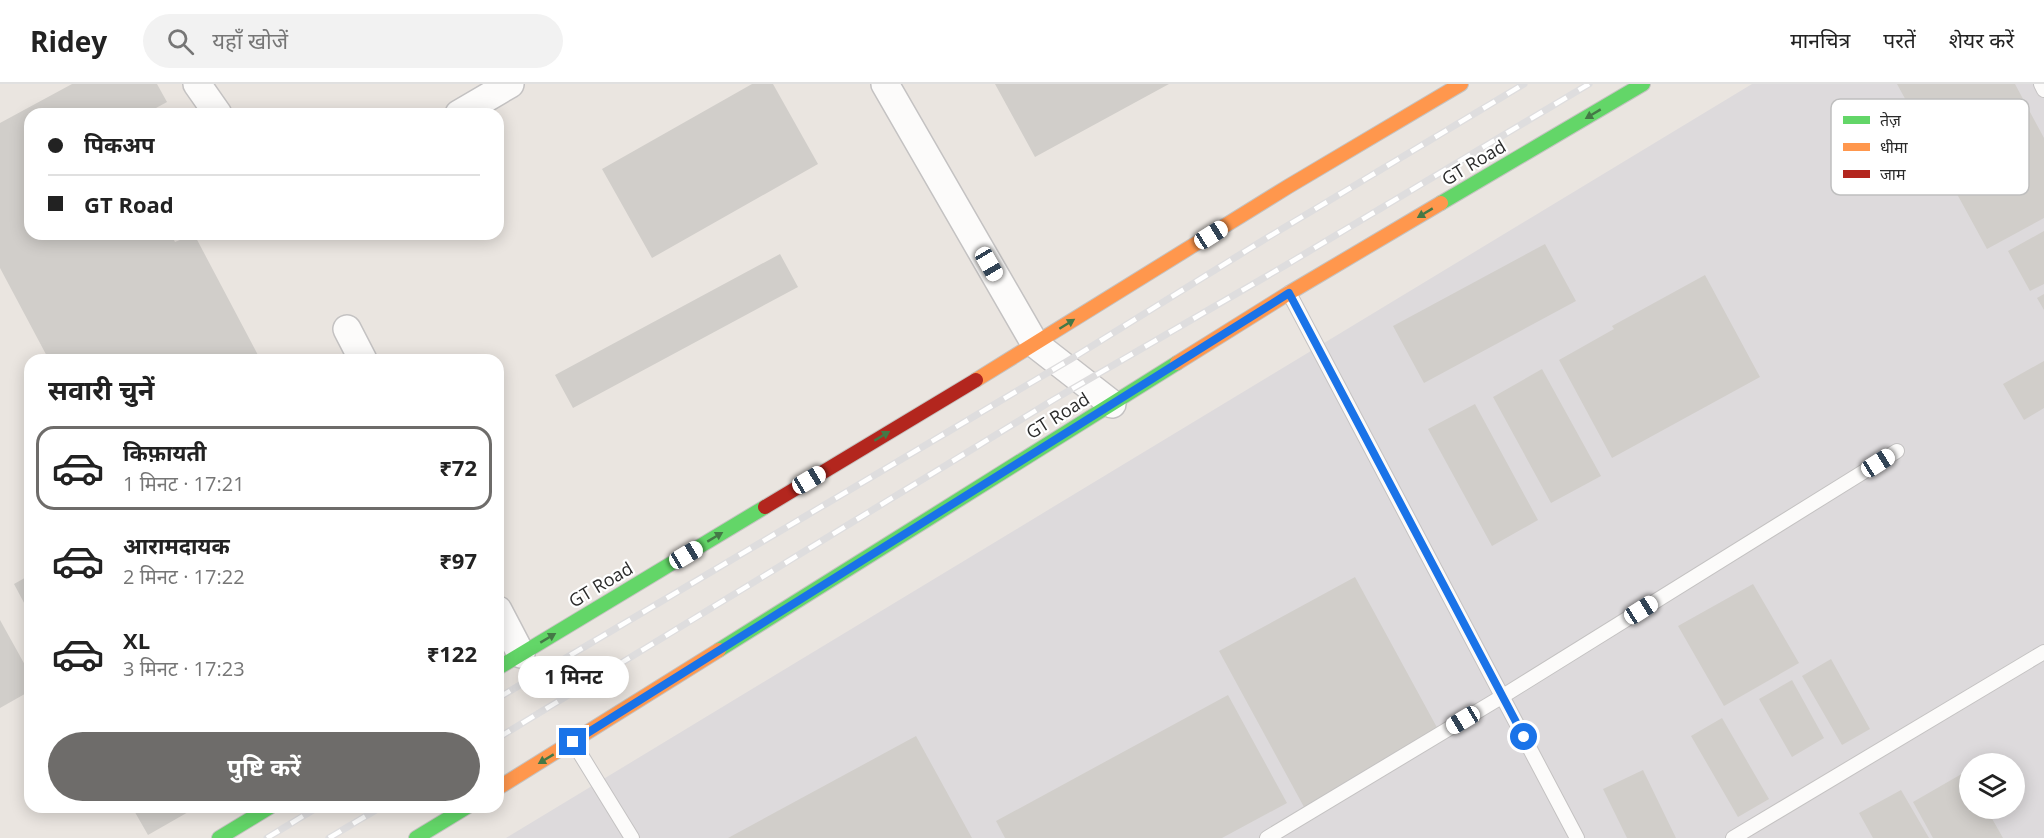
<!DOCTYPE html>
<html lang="hi">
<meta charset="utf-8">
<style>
body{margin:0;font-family:"Open Sans","Noto Sans Devanagari",sans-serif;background:#f2f2f2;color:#222;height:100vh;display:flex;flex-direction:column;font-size:22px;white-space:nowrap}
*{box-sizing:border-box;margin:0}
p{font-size:20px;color:#767676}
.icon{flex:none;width:33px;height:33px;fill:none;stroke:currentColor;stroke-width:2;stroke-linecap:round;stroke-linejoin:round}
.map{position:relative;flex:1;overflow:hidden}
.panel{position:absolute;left:24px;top:270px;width:480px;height:459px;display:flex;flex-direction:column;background:#fff;border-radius:18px;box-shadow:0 3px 15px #0003}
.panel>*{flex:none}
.top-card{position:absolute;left:24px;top:24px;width:480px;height:132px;border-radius:18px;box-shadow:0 3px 15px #0003;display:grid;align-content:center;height:132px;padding:0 24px;background:#fff}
.controls{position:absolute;left:1959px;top:669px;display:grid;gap:12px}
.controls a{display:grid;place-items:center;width:66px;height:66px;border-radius:50%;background:#fff;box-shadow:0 3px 15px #0003;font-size:30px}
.end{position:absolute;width:27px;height:27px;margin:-14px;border:8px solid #1a73e8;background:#fff;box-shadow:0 0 0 3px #fff}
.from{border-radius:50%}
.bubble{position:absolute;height:42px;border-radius:21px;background:#fff;box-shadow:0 3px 15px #0003;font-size:20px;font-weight:700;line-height:42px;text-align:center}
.car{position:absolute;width:18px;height:36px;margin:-18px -9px;border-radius:8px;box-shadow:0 0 4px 2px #0007;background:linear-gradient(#fff 24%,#345 0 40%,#fff 0 76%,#345 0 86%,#fff 0)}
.top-card b{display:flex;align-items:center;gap:21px;height:57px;font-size:22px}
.top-card b+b{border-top:2px solid #e0e0e0}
.top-card i{width:15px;height:15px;background:#222}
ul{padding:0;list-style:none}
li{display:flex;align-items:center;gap:18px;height:84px;margin:0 12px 9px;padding:0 12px;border:3px solid transparent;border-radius:18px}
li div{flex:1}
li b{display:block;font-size:22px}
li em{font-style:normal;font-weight:700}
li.active{border-color:#6e6c6a}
li>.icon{width:54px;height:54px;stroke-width:1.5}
h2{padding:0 24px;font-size:27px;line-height:72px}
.button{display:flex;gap:12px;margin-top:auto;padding:12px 24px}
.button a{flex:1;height:69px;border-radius:36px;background:#6e6c6a;color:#fff;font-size:24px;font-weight:700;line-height:69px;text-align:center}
header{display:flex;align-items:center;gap:36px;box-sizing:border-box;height:84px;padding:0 30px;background:#fff;border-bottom:2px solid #e0e0e0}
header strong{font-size:28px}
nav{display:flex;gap:33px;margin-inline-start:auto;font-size:21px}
.search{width:420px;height:54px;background:#f2f2f2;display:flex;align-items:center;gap:15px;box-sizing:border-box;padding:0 21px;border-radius:33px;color:#767676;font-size:22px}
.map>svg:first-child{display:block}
</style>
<header>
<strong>Ridey</strong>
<div class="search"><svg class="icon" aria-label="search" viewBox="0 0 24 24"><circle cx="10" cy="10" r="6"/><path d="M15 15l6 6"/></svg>यहाँ खोजें</div>
<nav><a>मानचित्र</a><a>परतें</a><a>शेयर करें</a></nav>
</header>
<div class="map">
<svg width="2044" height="754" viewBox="0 0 2044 754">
<rect width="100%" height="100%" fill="#eae5e0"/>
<path fill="#dddadc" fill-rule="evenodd" d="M1752,0H2044V754H506ZM1970,680H2014V724H1970Z"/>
<path fill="#d1ceca" d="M72,0H157L167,18L145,30H30V150H171L175,158L194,150L259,273L254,276H49L0,184V39Z
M752,0H773L818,80L652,174L602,85Z
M995,0H1169L1035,73Z
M1897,0H2015L2044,54V134L1987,165Z
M2044,147V200L2030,207L2008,167Z
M1545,160L1576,217L1424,299L1393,242Z
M780,170L798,203L573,324L555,291Z
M1705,191L1760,293L1612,374L1559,276L1614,245L1612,242Z
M2044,210V226L2037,214Z
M2044,277V324L2024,336L2003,300Z
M1542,285L1601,392L1551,419L1493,313Z
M1475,320L1538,436L1492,462L1428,345Z
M30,491V530L14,500Z
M1355,493L1440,649L1304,723L1219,567Z
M1753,500L1799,579L1724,622L1678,542Z
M0,536L30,590V607L0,624Z
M1831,575L1870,645L1842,661L1802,592Z
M1792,596L1824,654L1792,673L1759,615Z
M1228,611L1287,719L1222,754H1005L996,737Z
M1722,634L1769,715L1738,733L1691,652Z
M916,652L972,754H728Z
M1643,686L1676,754H1627L1603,705Z
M1965,688L1970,696V724H1986L2003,754H1933L1913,718Z
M1901,706L1929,754H1873L1859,729Z
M132,723H197L148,751Z"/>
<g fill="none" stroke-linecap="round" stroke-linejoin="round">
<g stroke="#c4c2c2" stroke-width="16">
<path id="lane" d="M2041,0L2044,6
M1289,209L1577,754
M573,658L632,754
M1267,754L1503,612L1897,367
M1733,754L2044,568"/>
</g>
<g stroke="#c4c2c2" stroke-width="30">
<path id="street" d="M197,0L218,30
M885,0L1035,260L1112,320
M459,30L510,0
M347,245L363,276
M498,526L521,570"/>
</g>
<g stroke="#c5c3c1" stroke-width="16">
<path id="fast" d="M1441,119L1643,0
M719,566L1177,279
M498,584L765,423
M219,754L270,723
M416,754L467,723"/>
</g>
<g stroke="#c5c3c1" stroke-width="16">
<path id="slow" d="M1177,279L1289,209L1441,119
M976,296L1289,102L1461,0
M498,704L719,566"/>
</g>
<g stroke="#c5c3c1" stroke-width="16">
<path id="jam" d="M765,423L976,296"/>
</g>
<use href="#lane" stroke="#fcfbfa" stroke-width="14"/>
<use href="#street" stroke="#fcfbfa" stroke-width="27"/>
<use href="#fast" stroke="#63d668" stroke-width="14"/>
<use href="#slow" stroke="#ff974d" stroke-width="14"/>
<use href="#jam" stroke="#b3261e" stroke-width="14"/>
<g stroke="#deddde" stroke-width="7">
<path id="rail" d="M498,614L1071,275L1270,152L1524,0
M498,654L1053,316L1286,181L1589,0
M267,754L318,723
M329,754L381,723"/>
</g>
<use href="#rail" stroke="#fff" stroke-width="4.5" stroke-dasharray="14" stroke-linecap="butt"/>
</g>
<defs><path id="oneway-solid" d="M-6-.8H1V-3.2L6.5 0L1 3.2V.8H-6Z" transform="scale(1.5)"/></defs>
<g fill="#447846">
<use href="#oneway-solid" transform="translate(1593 30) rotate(149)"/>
<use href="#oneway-solid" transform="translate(1425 129) rotate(149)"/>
<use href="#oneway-solid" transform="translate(1067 240) rotate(-32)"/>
<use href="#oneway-solid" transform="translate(882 352) rotate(-31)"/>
<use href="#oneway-solid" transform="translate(715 453) rotate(-31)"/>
<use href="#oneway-solid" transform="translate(548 554) rotate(-31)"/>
<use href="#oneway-solid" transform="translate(546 675) rotate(149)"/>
</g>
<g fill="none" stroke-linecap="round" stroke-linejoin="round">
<path stroke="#1a73e8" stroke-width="8" d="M573,658L1289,209L1524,653"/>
</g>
<g text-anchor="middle" stroke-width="4.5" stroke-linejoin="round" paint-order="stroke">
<g font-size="18" fill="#2b2b2b" stroke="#fff">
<text transform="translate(1474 79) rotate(-31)" y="6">GT Road</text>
<text transform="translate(1058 332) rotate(-32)" y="6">GT Road</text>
<text transform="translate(601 501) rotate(-31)" y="6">GT Road</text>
</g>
</g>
<rect x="1831" y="15" width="198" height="96" rx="9" fill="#fff" stroke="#bfbfbf" stroke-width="1.5"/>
<rect x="1843" y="32" width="27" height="8" fill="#63d668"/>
<rect x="1843" y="59" width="27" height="8" fill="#ff974d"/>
<rect x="1843" y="86" width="27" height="8" fill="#b3261e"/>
<g font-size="16" fill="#2b2b2b">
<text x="1880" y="42">तेज़</text>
<text x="1880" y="69">धीमा</text>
<text x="1880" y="96">जाम</text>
</g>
</svg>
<div class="controls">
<a><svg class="icon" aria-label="layers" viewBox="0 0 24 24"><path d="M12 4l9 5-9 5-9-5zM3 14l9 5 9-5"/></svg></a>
</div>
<i class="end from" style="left:1524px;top:653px"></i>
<i class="end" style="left:573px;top:658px"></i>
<div class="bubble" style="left:518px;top:572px;width:111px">1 मिनट</div>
<i class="car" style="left:1211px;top:151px;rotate:58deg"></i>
<i class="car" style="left:989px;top:180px;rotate:150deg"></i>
<i class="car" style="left:1878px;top:379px;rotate:58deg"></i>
<i class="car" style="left:809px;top:396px;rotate:59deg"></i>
<i class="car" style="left:686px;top:471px;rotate:59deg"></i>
<i class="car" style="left:1641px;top:526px;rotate:58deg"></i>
<i class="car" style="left:1463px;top:636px;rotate:239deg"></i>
<div class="top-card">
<b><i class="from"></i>पिकअप</b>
<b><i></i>GT Road</b>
</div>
<section class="panel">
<h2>सवारी चुनें</h2>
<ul>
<li class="active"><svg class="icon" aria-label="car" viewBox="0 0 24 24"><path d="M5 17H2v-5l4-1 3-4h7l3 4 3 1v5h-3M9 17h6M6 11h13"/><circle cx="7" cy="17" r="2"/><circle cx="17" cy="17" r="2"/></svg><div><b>किफ़ायती</b><p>1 मिनट · 17:21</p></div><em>₹72</em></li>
<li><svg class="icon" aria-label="car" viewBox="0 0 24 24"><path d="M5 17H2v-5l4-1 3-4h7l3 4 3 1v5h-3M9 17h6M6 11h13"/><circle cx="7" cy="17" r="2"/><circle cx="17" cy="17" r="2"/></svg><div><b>आरामदायक</b><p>2 मिनट · 17:22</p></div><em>₹97</em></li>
<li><svg class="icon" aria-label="car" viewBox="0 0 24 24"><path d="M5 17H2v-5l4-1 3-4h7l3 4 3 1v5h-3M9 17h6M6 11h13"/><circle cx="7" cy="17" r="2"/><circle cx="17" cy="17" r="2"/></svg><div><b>XL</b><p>3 मिनट · 17:23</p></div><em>₹122</em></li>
</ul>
<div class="button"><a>पुष्टि करें</a></div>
</section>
</div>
